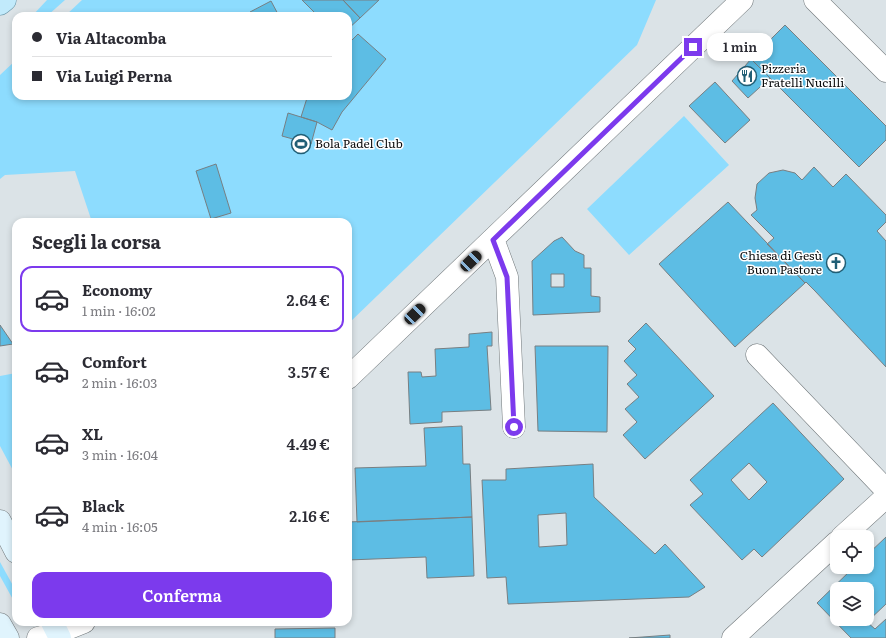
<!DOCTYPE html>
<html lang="it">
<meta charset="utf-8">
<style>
body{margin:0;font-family:Literata,serif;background:#f2f2f3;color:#2b2b33;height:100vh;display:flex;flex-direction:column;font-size:15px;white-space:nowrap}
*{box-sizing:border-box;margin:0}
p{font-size:13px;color:#7c7c81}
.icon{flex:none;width:22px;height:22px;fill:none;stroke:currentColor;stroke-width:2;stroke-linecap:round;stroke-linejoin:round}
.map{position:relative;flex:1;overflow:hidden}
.side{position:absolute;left:12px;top:218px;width:340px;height:408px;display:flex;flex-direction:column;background:#fff;border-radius:12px;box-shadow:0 2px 6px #0003}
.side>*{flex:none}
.hud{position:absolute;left:12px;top:12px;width:340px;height:88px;border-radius:12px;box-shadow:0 2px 6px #0003;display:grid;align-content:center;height:88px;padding:0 20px;background:#fff}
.tools{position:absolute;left:830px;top:530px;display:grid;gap:8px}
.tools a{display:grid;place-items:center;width:44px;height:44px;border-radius:8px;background:#fff;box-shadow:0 2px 6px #0003;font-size:20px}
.end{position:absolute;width:18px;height:18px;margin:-9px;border:5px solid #7c3aed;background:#fff;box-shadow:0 0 0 2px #fff}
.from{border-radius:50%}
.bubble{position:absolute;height:28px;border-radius:12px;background:#fff;box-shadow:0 2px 6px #0003;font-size:13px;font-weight:600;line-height:28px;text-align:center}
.car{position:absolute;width:12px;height:24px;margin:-12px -6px;border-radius:5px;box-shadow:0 0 3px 1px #0007;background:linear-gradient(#222 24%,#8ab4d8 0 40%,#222 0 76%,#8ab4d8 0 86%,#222 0)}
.hud b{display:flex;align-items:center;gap:14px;height:38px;font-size:15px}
.hud b+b{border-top:1px solid #e1e1e2}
.hud i{width:10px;height:10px;background:#2b2b33}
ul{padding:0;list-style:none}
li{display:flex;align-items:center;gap:12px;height:66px;margin:0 8px 6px;padding:0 12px;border:2px solid transparent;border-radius:12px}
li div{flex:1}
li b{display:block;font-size:15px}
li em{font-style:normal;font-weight:600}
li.on{border-color:#7c3aed}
li>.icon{width:36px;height:36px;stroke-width:1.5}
h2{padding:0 20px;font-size:18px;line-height:48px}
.primary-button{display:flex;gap:8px;margin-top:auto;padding:8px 20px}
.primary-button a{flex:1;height:46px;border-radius:12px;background:#7c3aed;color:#fff;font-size:16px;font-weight:600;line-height:46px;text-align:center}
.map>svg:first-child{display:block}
</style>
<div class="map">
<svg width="886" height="638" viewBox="0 0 886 638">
<rect width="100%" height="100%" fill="#dbe3e7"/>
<path fill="#8ddcfe" d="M47,0H65L47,16H32Z
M82,0H656L637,45L348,324V222H92L75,171L5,175L0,179V75L16,60V96H348V16H65Z
M684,116L729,165L629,255L587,209Z
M16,373V476L0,446V376Z
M0,562L16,591V605L0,576Z"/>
<path fill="#5dbde4" stroke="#787f82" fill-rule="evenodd" d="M302,0H343L360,18L348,29V16H318Z
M343,0H379L360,18Z
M271,1L279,16H252L250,12Z
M785,25L886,126V140L859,167L751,59Z
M358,34L386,59L342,112L332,130L317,122L301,117L307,98L306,96H348V44Z
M751,59L770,78L748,98L732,81Z
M715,82L750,120L725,143L689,106Z
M288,113L317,122L311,144L282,136Z
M216,164L231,213L211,219L196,171Z
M814,167L833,187L846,174L886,215V222L877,231L886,241V367L815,291L806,282L805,283L767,244L774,238L751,215L757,210L755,198L757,184L769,173L783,170L795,173L802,180Z
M728,202L805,283L735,347L659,264Z
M562,237L575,251L584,255V268H591V296L600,297V312L533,315L532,261L554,241ZM551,274H564V287H551Z
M646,323L714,396L645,459L623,435L637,422L625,409L639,397L627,384L637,375L624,361L636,349L628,341Z
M0,325L13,344L0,346Z
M492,332V346H487L491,410L442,412V422L410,424L408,372H421L422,377L436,376L435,349L469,347V334Z
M535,346H608L607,432L538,431Z
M773,403L844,479L762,557L754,549L742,560L690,505L703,494L690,480ZM749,463L767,482L749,500L731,480Z
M462,426L463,464H470L472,517L357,522L355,468L426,466L424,428Z
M593,464L594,497L655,554L665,544L705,587L689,597L508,604L506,577L487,578L482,480H506V469ZM566,513L567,545L539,547L538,515Z
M472,517L474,576L427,578L426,557L348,560L349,581H348V522Z
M886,537V604L867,622L875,629L886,619V638H851L817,603L854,567H867V555ZM837,589H867V619H837Z
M335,628V638H275V629Z
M670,635V638H629Z"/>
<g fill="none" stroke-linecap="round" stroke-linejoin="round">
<g stroke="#70777a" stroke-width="23">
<path id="street" d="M815,0L886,71
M493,239L507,277L514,427
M757,355L886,490
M348,378L742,0
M842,537L886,497
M38,638L57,633L84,622
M733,638L837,542"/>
</g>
<g stroke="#70777a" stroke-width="23">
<path id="secondary" d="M0,521L16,552
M52,622L60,638
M0,624L8,638"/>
</g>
<g stroke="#6794a7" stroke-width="23">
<path id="primary" d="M0,4L5,0"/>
</g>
<use href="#street" stroke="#fff" stroke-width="22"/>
<use href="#secondary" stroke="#e0f4fd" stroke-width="22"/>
<use href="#primary" stroke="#c1eafb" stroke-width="22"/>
</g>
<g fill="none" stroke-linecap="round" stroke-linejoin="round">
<path stroke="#7c3aed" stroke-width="5" d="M514,427L507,277L493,240L693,47"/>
</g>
<defs>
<g id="restaurant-ring" transform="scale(1)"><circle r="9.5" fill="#fff" stroke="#215e75" stroke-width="1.5"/><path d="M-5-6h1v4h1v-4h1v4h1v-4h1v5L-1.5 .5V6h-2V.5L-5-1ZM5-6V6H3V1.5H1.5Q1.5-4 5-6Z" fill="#215e75"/></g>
<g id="stadium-ring" transform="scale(1)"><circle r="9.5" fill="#fff" stroke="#215e75" stroke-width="1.5"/><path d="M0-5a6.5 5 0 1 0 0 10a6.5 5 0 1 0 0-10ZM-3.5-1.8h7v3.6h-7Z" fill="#215e75"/></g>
<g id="church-ring" transform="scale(1)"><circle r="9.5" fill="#fff" stroke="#215e75" stroke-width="1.5"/><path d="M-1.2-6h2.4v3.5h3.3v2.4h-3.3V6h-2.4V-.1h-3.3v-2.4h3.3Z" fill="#215e75"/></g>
</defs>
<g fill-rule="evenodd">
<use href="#restaurant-ring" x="747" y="76"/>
<use href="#stadium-ring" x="301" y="144"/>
<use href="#church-ring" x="836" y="263"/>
</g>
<g text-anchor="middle" stroke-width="3" stroke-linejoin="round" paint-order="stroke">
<g font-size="12" fill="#0b0d0e" stroke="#fff" text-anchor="start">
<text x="761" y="73">Pizzeria<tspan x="761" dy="14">Fratelli Nucilli</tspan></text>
<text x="315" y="148">Bola Padel Club</text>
<text x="822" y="260" text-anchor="end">Chiesa di Gesù<tspan x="822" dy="14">Buon Pastore</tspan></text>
</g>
</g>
</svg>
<div class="tools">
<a><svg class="icon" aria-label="locate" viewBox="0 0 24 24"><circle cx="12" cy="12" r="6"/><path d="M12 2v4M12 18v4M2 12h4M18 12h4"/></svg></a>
<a><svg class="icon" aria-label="layers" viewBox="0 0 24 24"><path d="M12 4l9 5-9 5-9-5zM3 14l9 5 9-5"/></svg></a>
</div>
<i class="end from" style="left:514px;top:427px"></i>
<i class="end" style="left:693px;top:47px"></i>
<div class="bubble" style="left:707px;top:33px;width:66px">1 min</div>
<i class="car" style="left:471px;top:261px;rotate:46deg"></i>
<i class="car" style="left:415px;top:314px;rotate:46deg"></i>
<div class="hud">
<b><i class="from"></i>Via Altacomba</b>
<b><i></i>Via Luigi Perna</b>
</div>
<section class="side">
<h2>Scegli la corsa</h2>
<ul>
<li class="on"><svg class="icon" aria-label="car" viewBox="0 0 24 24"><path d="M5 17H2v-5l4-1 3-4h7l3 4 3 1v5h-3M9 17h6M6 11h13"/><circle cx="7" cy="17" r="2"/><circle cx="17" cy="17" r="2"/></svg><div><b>Economy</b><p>1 min · 16:02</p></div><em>2.64 €</em></li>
<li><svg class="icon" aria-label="car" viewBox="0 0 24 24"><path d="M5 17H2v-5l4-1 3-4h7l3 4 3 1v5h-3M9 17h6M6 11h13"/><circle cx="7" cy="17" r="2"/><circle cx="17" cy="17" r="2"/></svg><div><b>Comfort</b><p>2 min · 16:03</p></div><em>3.57 €</em></li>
<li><svg class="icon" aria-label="car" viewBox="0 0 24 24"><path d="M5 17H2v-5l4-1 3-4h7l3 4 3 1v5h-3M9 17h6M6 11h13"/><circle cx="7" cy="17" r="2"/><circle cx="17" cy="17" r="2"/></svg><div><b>XL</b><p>3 min · 16:04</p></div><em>4.49 €</em></li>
<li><svg class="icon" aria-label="car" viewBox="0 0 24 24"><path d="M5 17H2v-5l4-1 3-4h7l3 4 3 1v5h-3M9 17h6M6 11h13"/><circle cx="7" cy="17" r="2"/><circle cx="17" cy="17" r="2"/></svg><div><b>Black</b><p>4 min · 16:05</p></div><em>2.16 €</em></li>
</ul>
<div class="primary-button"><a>Conferma</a></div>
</section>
</div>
